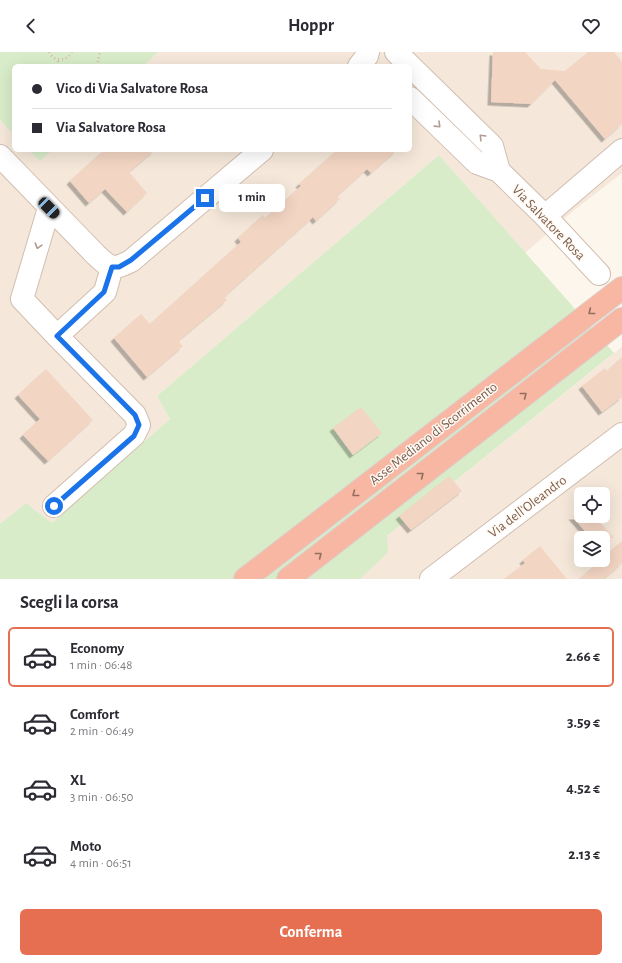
<!DOCTYPE html>
<html lang="it">
<meta charset="utf-8">
<style>
body{margin:0;font-family:"Alegreya Sans",sans-serif;background:#f2f2f3;color:#2b2b33;height:100vh;display:flex;flex-direction:column;font-size:15px;white-space:nowrap}
*{box-sizing:border-box;margin:0}
p{font-size:13px;color:#7c7c81}
.icon{flex:none;width:22px;height:22px;fill:none;stroke:currentColor;stroke-width:2;stroke-linecap:round;stroke-linejoin:round}
.map{position:relative;height:527px;overflow:hidden}
.drawer{display:flex;flex-direction:column;background:#fff;flex:1}
.drawer>*{flex:none}
.top-card{position:absolute;left:12px;top:12px;width:400px;height:88px;border-radius:6px;box-shadow:0 4px 16px #0002;display:grid;align-content:center;height:88px;padding:0 20px;background:#fff}
.tools{position:absolute;left:574px;top:435px;display:grid;gap:8px}
.tools a{display:grid;place-items:center;width:36px;height:36px;border-radius:6px;background:#fff;box-shadow:0 4px 16px #0002;font-size:20px}
.end{position:absolute;width:18px;height:18px;margin:-9px;border:5px solid #1a73e8;background:#fff;box-shadow:0 0 0 2px #fff}
.from{border-radius:50%}
.bubble{position:absolute;height:28px;border-radius:6px;background:#fff;box-shadow:0 4px 16px #0002;font-size:13px;font-weight:700;line-height:28px;text-align:center}
.car{position:absolute;width:12px;height:24px;margin:-12px -6px;border-radius:5px;box-shadow:0 0 3px 1px #0007;background:linear-gradient(#222 24%,#8ab4d8 0 40%,#222 0 76%,#8ab4d8 0 86%,#222 0)}
.top-card b{display:flex;align-items:center;gap:14px;height:38px;font-size:15px}
.top-card b+b{border-top:1px solid #e1e1e2}
.top-card i{width:10px;height:10px;background:#2b2b33}
ul{padding:0;list-style:none}
li{display:flex;align-items:center;gap:12px;height:60px;margin:0 8px 6px;padding:0 12px;border:2px solid transparent;border-radius:6px}
li div{flex:1}
li b{display:block;font-size:15px}
li em{font-style:normal;font-weight:700}
li.selected{border-color:#e76f51}
li>.icon{width:36px;height:36px;stroke-width:1.5}
h2{padding:0 20px;font-size:18px;line-height:48px}
.cta{display:flex;gap:8px;margin-top:auto;padding:8px 20px}
.cta a{flex:1;height:46px;border-radius:6px;background:#e76f51;color:#fff;font-size:16px;font-weight:700;line-height:46px;text-align:center}
header{display:flex;justify-content:space-between;align-items:center;height:52px;padding:0 20px;background:#fff;font-size:18px;font-weight:700}
.map>svg:first-child{display:block}
</style>
<header><svg class="icon" aria-label="back" viewBox="0 0 24 24"><path d="M15 5l-7 7 7 7"/></svg>Hoppr<svg class="icon" aria-label="heart" viewBox="0 0 24 24"><path d="M12 20l-8-8c-3-5 5-10 8-4 3-6 11-1 8 4z"/></svg></header>
<div class="map">
<svg width="622" height="527" viewBox="0 0 622 527">
<defs>
<filter id="shadow"><feDropShadow dx="-3.5" dy="3.5" stdDeviation="0" flood-color="#0004"/></filter>
</defs>
<rect width="100%" height="100%" fill="#fdf6ec"/>
<path fill="#f5e8da" fill-rule="evenodd" d="M0,0H622V121L573,159L525,201L439,103L157,344L170,367L52,471L26,451L0,472ZM14,14H410V98H14Z
M622,295V527H334L387,484ZM581,442H603V464H581ZM581,486H603V508H581Z"/>
<path fill="#d8ecc9" d="M0,0H158L143,14H14V83L0,68Z
M29,98H52L40,109Z
M439,103L614,301L387,484L388,500L360,527H0V472L26,451L52,471L170,367L157,344Z"/>
<path fill="#f3d5c3" filter="url(#shadow)" d="M493,0H525L541,17L565,19L588,0H614L622,10V72L605,87L555,28L531,52L491,50Z
M104,98H155L129,120L147,141L127,160L105,137L89,151L70,129Z
M337,98H397L371,121L367,117L337,144L340,147L316,169L313,165L224,245L227,248L178,289L183,294L147,325L114,286L141,262L150,272L241,190L238,186L263,163L265,166L301,134L299,132Z
M622,305V345L602,360L582,334L605,316L607,319Z
M46,317L93,368L48,409L23,383L40,367L18,343Z
M361,355L382,381L353,403L333,376Z
M449,424L462,439L411,478L399,464Z
M572,464H594L614,486H591Z
M622,489V511L604,527H579L601,508H603V506Z
M540,494L567,527H504L525,511L523,508Z"/>
<g fill="none" stroke-linecap="round" stroke-linejoin="round">
<g stroke="#d1beb0" stroke-width="24">
<path id="street" d="M396,0L492,94L499,119
M359,14L367,4L368,0
M410,46L477,111L499,119L545,164L599,222
M0,104L96,203C111,217 113,218 131,209L262,98
M49,156L22,247L57,284L105,240L112,215
M545,164L622,98
M54,454L134,383L139,373L135,363L57,284
M431,527L622,382"/>
</g>
<g stroke="#dad1cd" stroke-width="24">
<path id="highway" d="M245,527L622,236
M288,527L622,267"/>
</g>
<path stroke="#d9b8a5" stroke-width="2.5" stroke-dasharray="1 3" stroke-linecap="butt" d="M49,0C54,10 66,10 72,0
M58,14V8
M97,14L100,0"/>
<use href="#street" stroke="#fff" stroke-width="22"/>
<use href="#highway" stroke="#f7b7a3" stroke-width="22"/>
</g>
<defs><path id="oneway-chevron" d="M-2-3.5L2.5 0L-2 3.5" fill="none" stroke-width="1.6" stroke-linecap="round" stroke-linejoin="round"/></defs>
<g stroke="#af9d94">
<use href="#oneway-chevron" transform="translate(438 73) rotate(44)"/>
<use href="#oneway-chevron" transform="translate(482 85) rotate(-135)"/>
<use href="#oneway-chevron" transform="translate(38 194) rotate(107)"/>
</g>
<g stroke="#936e5e">
<use href="#oneway-chevron" transform="translate(591 260) rotate(142)"/>
<use href="#oneway-chevron" transform="translate(524 343) rotate(-38)"/>
<use href="#oneway-chevron" transform="translate(421 423) rotate(-38)"/>
<use href="#oneway-chevron" transform="translate(355 442) rotate(142)"/>
<use href="#oneway-chevron" transform="translate(319 503) rotate(-38)"/>
</g>
<g fill="none" stroke-linecap="round" stroke-linejoin="round">
<path stroke="#1a73e8" stroke-width="5" d="M54,454L134,384L139,373L135,363L57,284L104,240L112,215H119L131,208L205,146"/>
</g>
<g text-anchor="middle" stroke-width="3" stroke-linejoin="round" paint-order="stroke">
<g font-size="14" fill="#7a5c4d" stroke="#fffaf3">
<text transform="translate(549 170) rotate(46)" y="5">Via Salvatore Rosa</text>
<text transform="translate(433 381) rotate(-38)" y="5">Asse Mediano di Scorrimento</text>
<text transform="translate(527 454) rotate(-37)" y="5">Via dell'Oleandro</text>
</g>
</g>
</svg>
<div class="tools">
<a><svg class="icon" aria-label="locate" viewBox="0 0 24 24"><circle cx="12" cy="12" r="6"/><path d="M12 2v4M12 18v4M2 12h4M18 12h4"/></svg></a>
<a><svg class="icon" aria-label="layers" viewBox="0 0 24 24"><path d="M12 4l9 5-9 5-9-5zM3 14l9 5 9-5"/></svg></a>
</div>
<i class="end from" style="left:54px;top:454px"></i>
<i class="end" style="left:205px;top:146px"></i>
<div class="bubble" style="left:219px;top:132px;width:66px">1 min</div>
<i class="car" style="left:49px;top:156px;rotate:135deg"></i>
<div class="top-card">
<b><i class="from"></i>Vico di Via Salvatore Rosa</b>
<b><i></i>Via Salvatore Rosa</b>
</div>
</div>
<section class="drawer">
<h2>Scegli la corsa</h2>
<ul>
<li class="selected"><svg class="icon" aria-label="car" viewBox="0 0 24 24"><path d="M5 17H2v-5l4-1 3-4h7l3 4 3 1v5h-3M9 17h6M6 11h13"/><circle cx="7" cy="17" r="2"/><circle cx="17" cy="17" r="2"/></svg><div><b>Economy</b><p>1 min · 06:48</p></div><em>2.66 €</em></li>
<li><svg class="icon" aria-label="car" viewBox="0 0 24 24"><path d="M5 17H2v-5l4-1 3-4h7l3 4 3 1v5h-3M9 17h6M6 11h13"/><circle cx="7" cy="17" r="2"/><circle cx="17" cy="17" r="2"/></svg><div><b>Comfort</b><p>2 min · 06:49</p></div><em>3.59 €</em></li>
<li><svg class="icon" aria-label="car" viewBox="0 0 24 24"><path d="M5 17H2v-5l4-1 3-4h7l3 4 3 1v5h-3M9 17h6M6 11h13"/><circle cx="7" cy="17" r="2"/><circle cx="17" cy="17" r="2"/></svg><div><b>XL</b><p>3 min · 06:50</p></div><em>4.52 €</em></li>
<li><svg class="icon" aria-label="car" viewBox="0 0 24 24"><path d="M5 17H2v-5l4-1 3-4h7l3 4 3 1v5h-3M9 17h6M6 11h13"/><circle cx="7" cy="17" r="2"/><circle cx="17" cy="17" r="2"/></svg><div><b>Moto</b><p>4 min · 06:51</p></div><em>2.13 €</em></li>
</ul>
<div class="cta"><a>Conferma</a></div>
</section>
